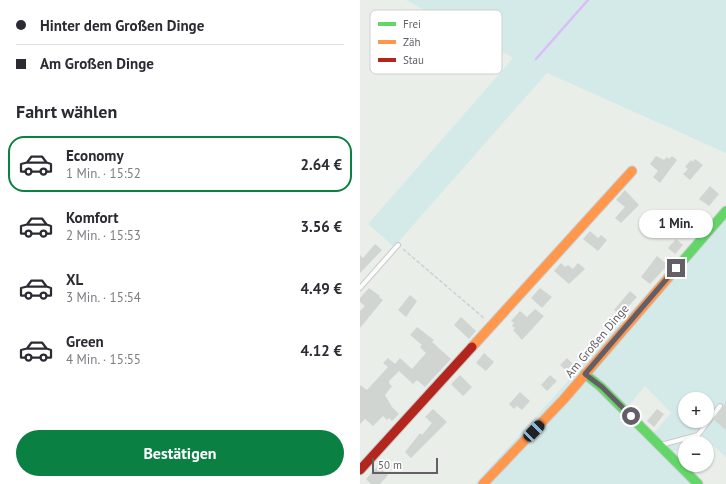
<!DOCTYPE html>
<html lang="de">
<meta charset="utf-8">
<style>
body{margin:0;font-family:"PT Sans",sans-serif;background:#f7f7f7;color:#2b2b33;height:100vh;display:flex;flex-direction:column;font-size:15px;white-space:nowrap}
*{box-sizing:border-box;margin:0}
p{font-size:13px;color:#7c7c81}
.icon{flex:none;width:22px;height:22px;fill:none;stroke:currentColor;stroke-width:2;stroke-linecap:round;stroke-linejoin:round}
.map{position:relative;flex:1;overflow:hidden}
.panel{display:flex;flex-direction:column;background:#fff;width:360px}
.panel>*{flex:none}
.guide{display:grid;align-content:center;height:88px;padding:0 16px;background:#fff}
.buttons{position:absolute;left:318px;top:392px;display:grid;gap:8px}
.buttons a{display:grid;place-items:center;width:36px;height:36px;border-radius:50%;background:#fff;box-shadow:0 1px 3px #0004;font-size:20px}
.scale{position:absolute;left:12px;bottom:10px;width:66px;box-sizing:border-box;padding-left:4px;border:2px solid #645e67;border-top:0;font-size:11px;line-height:14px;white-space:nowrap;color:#645e67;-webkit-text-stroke:3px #fff;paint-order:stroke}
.end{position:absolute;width:18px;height:18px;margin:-9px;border:5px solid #645e67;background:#fff;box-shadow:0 0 0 2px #fff}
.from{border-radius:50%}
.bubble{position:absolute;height:28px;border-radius:14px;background:#fff;box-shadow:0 1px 3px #0004;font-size:13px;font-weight:700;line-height:28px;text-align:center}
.car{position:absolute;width:12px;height:24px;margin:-12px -6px;border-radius:5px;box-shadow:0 0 3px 1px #0007;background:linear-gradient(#222 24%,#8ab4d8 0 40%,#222 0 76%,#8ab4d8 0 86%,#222 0)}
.guide b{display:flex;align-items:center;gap:14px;height:38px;font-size:15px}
.guide b+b{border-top:1px solid #e1e1e2}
.guide i{width:10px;height:10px;background:#2b2b33}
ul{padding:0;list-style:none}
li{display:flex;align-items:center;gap:12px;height:56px;margin:0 8px 6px;padding:0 8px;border:2px solid transparent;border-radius:16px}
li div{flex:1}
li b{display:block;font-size:15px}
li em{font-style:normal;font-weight:700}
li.active{border-color:#0b8043}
li>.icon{width:36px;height:36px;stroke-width:1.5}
h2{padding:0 16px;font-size:18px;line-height:48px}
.button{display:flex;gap:8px;margin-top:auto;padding:8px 16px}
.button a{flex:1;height:46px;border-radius:24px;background:#0b8043;color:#fff;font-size:16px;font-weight:700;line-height:46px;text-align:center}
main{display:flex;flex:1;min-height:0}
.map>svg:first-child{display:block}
</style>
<main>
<section class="panel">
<div class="guide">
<b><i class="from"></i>Hinter dem Großen Dinge</b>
<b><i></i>Am Großen Dinge</b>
</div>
<h2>Fahrt wählen</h2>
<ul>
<li class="active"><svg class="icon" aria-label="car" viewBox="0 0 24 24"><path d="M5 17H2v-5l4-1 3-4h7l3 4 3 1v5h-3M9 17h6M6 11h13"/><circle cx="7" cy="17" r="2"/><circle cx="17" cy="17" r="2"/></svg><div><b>Economy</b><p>1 Min. · 15:52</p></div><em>2.64 €</em></li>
<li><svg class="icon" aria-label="car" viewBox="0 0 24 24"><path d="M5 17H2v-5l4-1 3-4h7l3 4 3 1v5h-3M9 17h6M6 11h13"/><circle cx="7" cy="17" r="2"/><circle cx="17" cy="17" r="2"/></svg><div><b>Komfort</b><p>2 Min. · 15:53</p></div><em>3.56 €</em></li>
<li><svg class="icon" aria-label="car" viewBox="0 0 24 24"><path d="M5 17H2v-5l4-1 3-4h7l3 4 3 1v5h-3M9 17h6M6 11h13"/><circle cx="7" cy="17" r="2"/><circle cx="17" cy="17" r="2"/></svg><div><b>XL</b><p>3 Min. · 15:54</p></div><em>4.49 €</em></li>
<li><svg class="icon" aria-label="car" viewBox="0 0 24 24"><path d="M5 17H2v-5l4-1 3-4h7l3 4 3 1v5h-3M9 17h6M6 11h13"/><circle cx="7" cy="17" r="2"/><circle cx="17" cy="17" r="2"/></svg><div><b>Green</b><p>4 Min. · 15:55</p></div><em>4.12 €</em></li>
</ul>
<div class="button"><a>Bestätigen</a></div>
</section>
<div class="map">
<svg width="366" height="484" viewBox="0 0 366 484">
<rect width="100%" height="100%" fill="#e9eee9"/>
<path fill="#d4eae9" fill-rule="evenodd" d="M46,0H366V153L187,73L34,247L8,224L153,58Z
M366,206V457L351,444L347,445V443H325V449L311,452L293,434L311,413L285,386L261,415L332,484H115ZM325,399H347V421H325Z"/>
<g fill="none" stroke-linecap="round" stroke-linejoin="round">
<path stroke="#dbbdf8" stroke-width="2.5" d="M176,59L228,0"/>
</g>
<path fill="#d1d5d1" d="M296,156L304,160L307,157L309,159L312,156L317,160L300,183L293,177L298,171L290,164Z
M335,159L343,165L330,180L323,174L328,169L325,167L331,160L333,162Z
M350,186L359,194L349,206L339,199Z
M265,190L279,205L261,223L255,218L265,207L256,200Z
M330,219L337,225L332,232L324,225Z
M230,231L238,238L241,235L247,240L238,251L223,239Z
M316,239L323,245L315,254L308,248Z
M15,244L22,250L0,273V255L3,258Z
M297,256L308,265L290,284L281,277Z
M201,263L205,267L208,265L213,269L218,263L225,269L209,284L194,271Z
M9,288L20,296L19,297L23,300L0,328V311L5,306L0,302V298Z
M180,288L192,297L182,308L171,298Z
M270,291L277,297L260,315L254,310Z
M50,295L57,301L46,317L38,310Z
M175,309L184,316L162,340L153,330L155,328L152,326L154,323L151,321L160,311L167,317Z
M101,317L116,331L109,339L94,325Z
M57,327L74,340L72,342L91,359L65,387L57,380L53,384L39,371L29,381V383L32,386L25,395L32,407L39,414L32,421L29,418L27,420L23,416L13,426L5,419L0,424V385L7,390L28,367L23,363L28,358L35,364L40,358L52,369L66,353L60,347L62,345L50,335Z
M124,353L134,362L126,371L116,363Z
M207,358L213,364L207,371L200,365Z
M100,375L112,387L103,396L91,384Z
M190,375L197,381L187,391L181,385Z
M160,392L170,401L162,410L157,406L154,409L149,404Z
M366,402V430L354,420Z
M73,409L87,422L51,458L45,452L60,433L62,435L72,423L65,417Z
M297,409L304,414L294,427L287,421Z
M18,466L28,475L20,484H11L6,479Z"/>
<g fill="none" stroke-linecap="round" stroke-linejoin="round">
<g stroke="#cacaca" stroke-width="6">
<path id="lane" d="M0,288L38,245
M301,445L338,435L360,406"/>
</g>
<g stroke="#cbcbcc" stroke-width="11">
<path id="fast" d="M321,263L366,211
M225,374L241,387L338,484"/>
</g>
<g stroke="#cbcbcc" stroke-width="11">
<path id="slow" d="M112,347L272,171
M123,484L204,399L321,263"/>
</g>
<g stroke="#cbcbcc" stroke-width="11">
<path id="jam" d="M0,470L112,347"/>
</g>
<path stroke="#cdd0d4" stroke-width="1.5" stroke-dasharray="4 2" stroke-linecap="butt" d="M43,249L125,319"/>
<use href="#lane" stroke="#fcfcfc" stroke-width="4"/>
<use href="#fast" stroke="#63d668" stroke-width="9"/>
<use href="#slow" stroke="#ff974d" stroke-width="9"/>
<use href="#jam" stroke="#b3261e" stroke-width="9"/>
</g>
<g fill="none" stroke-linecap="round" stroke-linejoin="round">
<path stroke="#645e67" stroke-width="5" d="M271,416L242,387L225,374L316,268"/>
</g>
<g text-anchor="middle" stroke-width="4" stroke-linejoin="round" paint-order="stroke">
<g font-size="12" fill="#645e67" stroke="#fff">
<text transform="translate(237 341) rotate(-50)" y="4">Am Großen Dinge</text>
</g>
</g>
<rect x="10" y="10" width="132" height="64" rx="6" fill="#fff" stroke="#d0cfd1" stroke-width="1"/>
<rect x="18" y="22" width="18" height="4" fill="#63d668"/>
<rect x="18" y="40" width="18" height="4" fill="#ff974d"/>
<rect x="18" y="58" width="18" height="4" fill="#b3261e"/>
<g font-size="11" fill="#645e67">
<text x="43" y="28">Frei</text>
<text x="43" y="46">Zäh</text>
<text x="43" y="64">Stau</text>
</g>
</svg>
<div class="buttons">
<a>+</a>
<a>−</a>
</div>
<div class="scale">50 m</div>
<i class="end from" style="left:271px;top:416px"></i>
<i class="end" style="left:316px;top:268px"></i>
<div class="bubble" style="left:279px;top:210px;width:74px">1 Min.</div>
<i class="car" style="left:174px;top:431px;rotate:44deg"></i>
</div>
</main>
